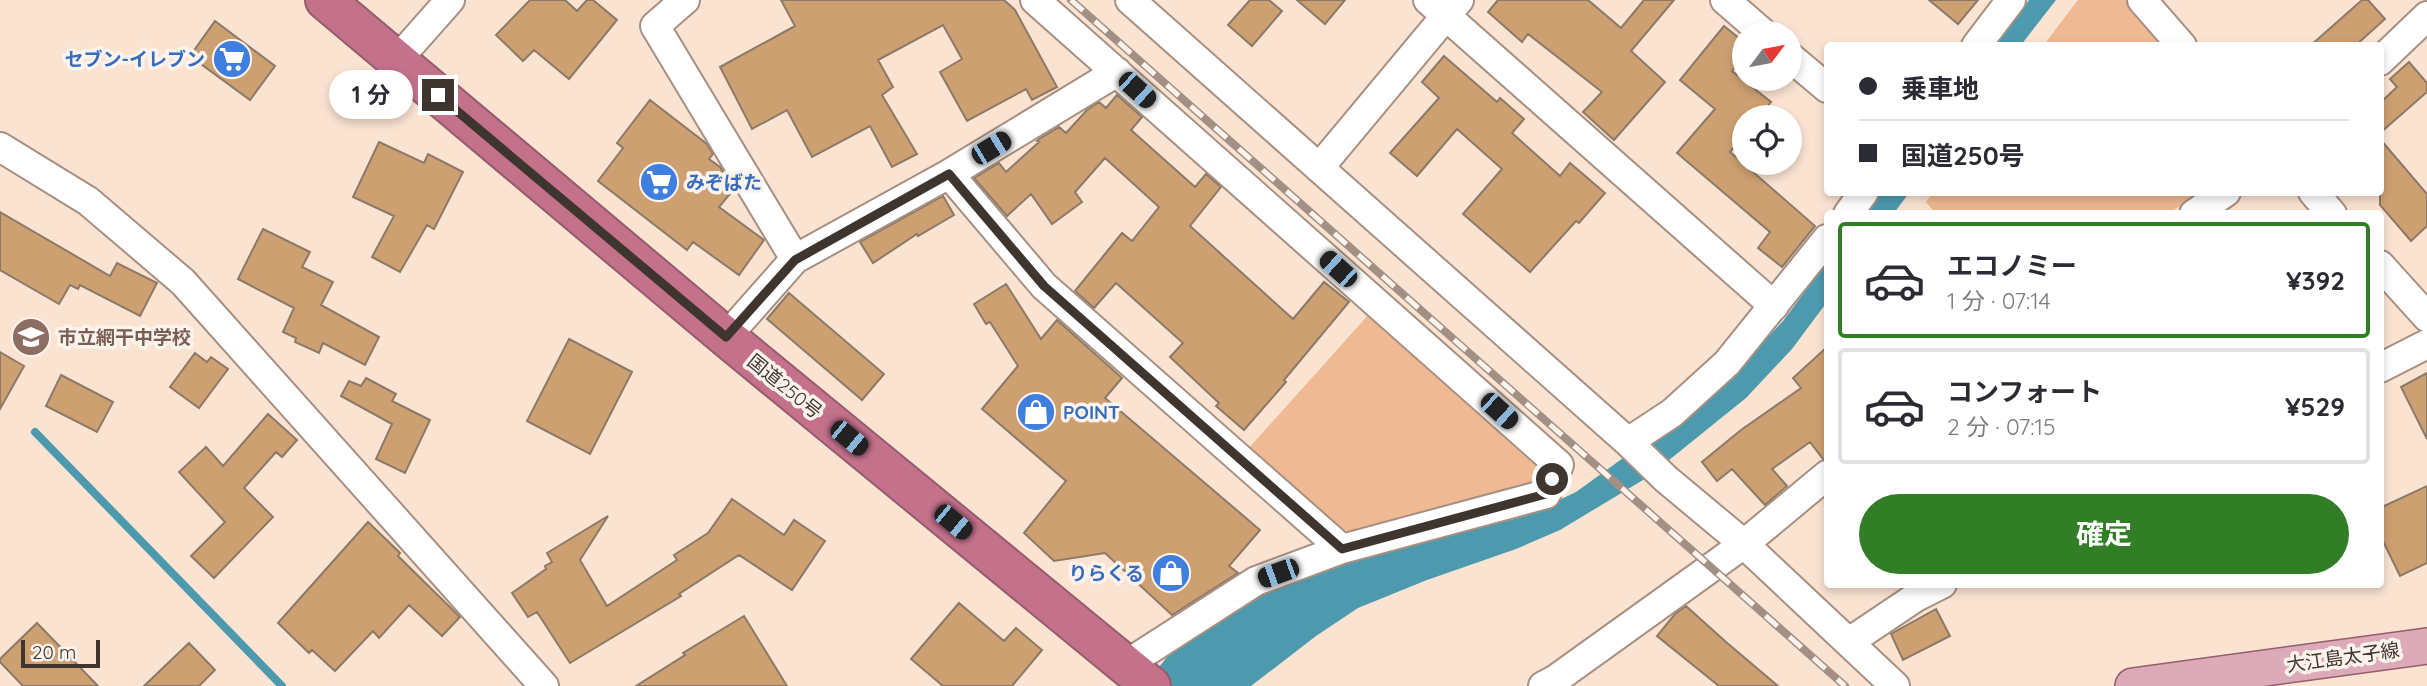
<!DOCTYPE html>
<html lang="ja">
<meta charset="utf-8">
<style>
body{margin:0;font-family:Quicksand,"Noto Sans JP",sans-serif;background:#f7f7f7;color:#2b2b33;height:100vh;display:flex;flex-direction:column;font-size:26px;white-space:nowrap}
*{box-sizing:border-box;margin:0}
p{font-size:23px;color:#7c7c81}
.icon{flex:none;width:38px;height:38px;fill:none;stroke:currentColor;stroke-width:2;stroke-linecap:round;stroke-linejoin:round}
.map{position:relative;flex:1;overflow:hidden}
.sheet{position:absolute;left:1824px;top:210px;width:560px;height:378px;display:flex;flex-direction:column;background:#fff;border-radius:7px;box-shadow:0 4px 10px #0003}
.sheet>*{flex:none}
.top-card{position:absolute;left:1824px;top:42px;width:560px;height:154px;border-radius:7px;box-shadow:0 4px 10px #0003;display:grid;align-content:center;height:154px;padding:0 35px;background:#fff}
.needle{width:46px;rotate:58deg}
.controls{position:absolute;left:1732px;top:21px;display:grid;gap:14px}
.controls a{display:grid;place-items:center;width:70px;height:70px;border-radius:50%;background:#fff;box-shadow:0 4px 10px #0003;font-size:35px}
.scale{position:absolute;left:21px;bottom:18px;width:79px;box-sizing:border-box;padding-left:7px;border:4px solid #3f352f;border-top:0;font-size:19px;line-height:24px;white-space:nowrap;color:#3f352f;-webkit-text-stroke:5px #fdf3ed;paint-order:stroke}
.end{position:absolute;width:32px;height:32px;margin:-16px;border:9px solid #3f352f;background:#fff;box-shadow:0 0 0 4px #fff}
.from{border-radius:50%}
.bubble{position:absolute;height:49px;border-radius:24px;background:#fff;box-shadow:0 4px 10px #0003;font-size:23px;font-weight:700;line-height:49px;text-align:center}
.car{position:absolute;width:21px;height:42px;margin:-21px -10px;border-radius:9px;box-shadow:0 0 5px 2px #0007;background:linear-gradient(#222 24%,#8ab4d8 0 40%,#222 0 76%,#8ab4d8 0 86%,#222 0)}
.top-card b{display:flex;align-items:center;gap:24px;height:66px;font-size:26px}
.top-card b+b{border-top:2px solid #e1e1e2}
.top-card i{width:18px;height:18px;background:#2b2b33}
ul{padding:12px 0 0;list-style:none}
li{display:flex;align-items:center;gap:21px;height:116px;margin:0 14px 10px;padding:0 21px;border:4px solid #e1e1e2;border-radius:7px}
li div{flex:1}
li b{display:block;font-size:26px}
li em{font-style:normal;font-weight:700}
li.on{border-color:#327e27}
li>.icon{width:63px;height:63px;stroke-width:1.5}
.primary-button{display:flex;gap:14px;margin-top:auto;padding:14px 35px}
.primary-button a{flex:1;height:80px;border-radius:42px;background:#327e27;color:#fff;font-size:28px;font-weight:700;line-height:80px;text-align:center}
.map>svg:first-child{display:block}
</style>
<div class="map">
<svg width="2427" height="686" viewBox="0 0 2427 686">
<rect width="100%" height="100%" fill="#fbe3d2"/>
<path fill="#eeb993" d="M2078,0H2126L2167,45L2043,46Z
M1933,192L2201,193L2167,214H1936L1926,202Z
M1370,313L1542,465L1537,480L1356,534L1332,525L1248,449Z"/>
<path fill="#4d9aae" d="M2029,0H2056L2021,45H1994Z
M1880,193H1909L1894,213L1864,214Z
M1827,262V302L1792,349L1746,398L1648,477L1560,530L1516,549L1427,580L1358,608L1316,636L1251,686H1144L1167,657L1241,606L1289,582L1334,565L1526,516L1576,492L1655,435L1737,370L1783,321Z"/>
<g fill="none" stroke-linecap="round" stroke-linejoin="round">
<path stroke="#4d9aae" stroke-width="8" d="M35,432L282,686"/>
</g>
<path fill="#cda072" stroke="#8c7967" stroke-width="2" d="M530,0H565L577,11L587,0H593L617,20L569,79L534,50L523,61L496,35Z
M781,0H1004L1015,10L1057,87L1032,100L1026,89L967,121L940,72L962,59L943,25L878,60L893,87L882,95L917,154L892,167L870,126L812,157L787,110L752,129L720,67L795,26Z
M1250,0H1269L1282,11L1252,46L1228,25Z
M1297,0H1345L1325,24Z
M1498,0H1588L1621,28L1644,0H1674L1631,51L1665,82L1614,140L1583,112L1602,92L1528,34L1522,42L1488,12Z
M1929,0H1978L1958,24Z
M2362,0H2368L2385,19L2355,46H2310Z
M215,21L275,66L250,100L190,56Z
M1724,26L1745,43V55L1732,71L1771,102L1759,117H1745V134L1730,152L1815,226L1782,267L1758,248L1770,232L1677,153L1715,109L1680,80Z
M1444,56L1497,102L1500,98L1524,119L1512,133L1560,176L1570,163L1605,193L1579,223L1576,221L1530,272L1463,214L1502,169L1457,129L1417,176L1390,153L1439,98L1422,82Z
M2409,62L2427,83V92L2380,133V103L2397,87L2390,79Z
M1117,95L1142,117L1131,130L1195,187L1206,174L1221,187L1190,226L1293,319L1324,282L1349,302L1284,380L1286,382L1244,430L1216,406L1219,403L1170,357L1183,343L1116,283L1094,308L1075,291L1122,233L1132,241L1159,207L1105,158L1075,192L1082,202L1052,224L1031,194L1007,216L974,178L999,163L1006,172L1039,142L1037,141L1039,139L1059,127L1066,133L1087,110L1099,102L1106,108Z
M650,100L707,144L713,154L709,159L720,167L734,189L719,207L764,240L739,275L693,242L687,250L598,181L623,148L617,143Z
M2380,139L2427,194V226L2411,241L2380,205Z
M379,142L424,163L428,154L463,172L434,229L427,225L400,272L372,257L394,216L353,197Z
M943,196L954,215L918,236L917,234L873,263L860,242Z
M0,212L110,276L117,263L157,283L140,316L80,285L78,289L70,285L59,304L0,270Z
M263,229L310,252L302,267L333,282L321,305L379,337L365,365L323,343L319,353L295,342L296,338L283,332L294,308L238,279Z
M1006,284L1041,339L1057,320L1122,378L1105,398L1260,530L1229,566L1238,573L1172,615L1105,553L1054,561L1024,533L1066,481L982,409L1018,366L990,322L986,324L974,304Z
M789,293L884,374L862,400L767,319Z
M569,339L632,372L590,454L527,421Z
M1827,347V459H1823L1810,442L1772,469L1787,486L1765,505L1732,469L1717,481L1702,462L1741,430L1801,388L1793,378Z
M0,352L24,366L0,409Z
M195,353L207,362L211,357L228,369L199,408L170,387Z
M2427,373V439L2401,387Z
M61,375L113,402L97,432L46,406Z
M366,378L396,394L392,401L430,420L405,473L376,459L392,424L341,396L349,381L361,386Z
M268,414L297,440L282,457L276,452L244,488L273,517L214,578L191,556L225,522L179,472L206,447L223,466Z
M2427,486V563L2400,576L2380,535V508Z
M732,499L784,535L794,520L825,541L792,590L739,555L679,594L681,596L570,663L537,612L528,617L512,593L546,569L545,566L552,562L547,553L608,516L580,560L607,606L677,560L674,555L708,533Z
M368,522L400,553L398,556L460,617L442,636L409,605L379,638L373,631L335,671L312,650L309,653L278,623Z
M959,603L1004,641L1016,628L1042,650L1012,686H943L911,659Z
M1686,606L1726,642L1778,686H1719L1657,636L1675,614Z
M1936,609L1950,636L1903,660L1891,634Z
M744,616L787,686H636L685,655L683,653Z
M37,623L98,686H23L0,662V659Z
M189,643L215,670L199,686H144Z"/>
<g fill="none" stroke-linecap="round" stroke-linejoin="round">
<g stroke="#a69081" stroke-width="32">
<path id="minor" d="M685,0L655,26L795,259
M1035,0L1559,465L1546,494L1342,549L1256,581L1127,664
M1130,0L1628,442L1666,479L1744,544L1895,686
M1428,0L1774,306
M1725,0L1763,33
M2142,0L2182,46
M1976,46L2011,0
M1790,57L1827,88
M397,60L450,0
M2380,61L2427,16
M0,147L88,201L183,282L544,686
M1319,168L1459,0
M949,174L1044,286L1342,549
M2313,192L2332,214
M1848,214L1864,192
M2194,214L2226,192
M2380,265L2427,317
M726,337L795,259L949,174L1117,72
M2380,368L2427,344
M1628,442L1672,413L1727,363L1827,239
M1849,642L1916,597L1942,584
M1543,686L1556,679L1744,544L1827,475"/>
</g>
<g stroke="#955c6b" stroke-width="38">
<path id="major" d="M2133,686L2427,646"/>
</g>
<g stroke="#955c6b" stroke-width="42">
<path id="highway" d="M325,0L726,337L1151,686"/>
</g>
<use href="#minor" stroke="#fff" stroke-width="28"/>
<use href="#major" stroke="#dcaab9" stroke-width="35"/>
<use href="#highway" stroke="#c4718b" stroke-width="38"/>
<g stroke="#a29084" stroke-width="8">
<path id="rail" d="M1071,0L1845,686"/>
</g>
<use href="#rail" stroke="#fdf3ed" stroke-width="5" stroke-dasharray="16" stroke-linecap="butt"/>
</g>
<g fill="none" stroke-linecap="round" stroke-linejoin="round">
<path stroke="#3f352f" stroke-width="9" d="M438,95L726,337L795,260L949,174L1044,286L1342,549L1546,494L1552,479"/>
</g>
<defs>
<g id="supermarket-disc" transform="scale(2.0125)"><circle r="9.5" fill="#3f7fe0" stroke="#fdf3ed"/><path d="M-6-5.5h2.5l.6 2H6L4.5 2H-2.5L-4.4-4H-6ZM-1.5 3.2a1.3 1.3 0 1 0 .1 0ZM3 3.2a1.3 1.3 0 1 0 .1 0Z" fill="#fff"/></g>
<g id="school-disc" transform="scale(2.0125)"><circle r="9.5" fill="#8d6e63" stroke="#fdf3ed"/><path d="M0-5L7-2L0 1L-7-2ZM-4 1L0 2.5L4 1V4Q0 6-4 4Z" fill="#fff"/></g>
<g id="shop-disc" transform="scale(2.0125)"><circle r="9.5" fill="#3f7fe0" stroke="#fdf3ed"/><path d="M-5-2.5h2.3a2.7 3.5 0 0 1 5.4 0H5L5.5 6h-11ZM-1.5-2.5h3a1.5 2.3 0 0 0-3 0Z" fill="#fff"/></g>
</defs>
<g fill-rule="evenodd">
<use href="#supermarket-disc" x="232" y="59"/>
<use href="#supermarket-disc" x="659" y="182"/>
<use href="#school-disc" x="31" y="337"/>
<use href="#shop-disc" x="1036" y="412"/>
<use href="#shop-disc" x="1171" y="573"/>
</g>
<g text-anchor="middle" stroke-width="7" stroke-linejoin="round" paint-order="stroke">
<g font-size="19" font-weight="bold" fill="#366cbe" stroke="#fdf3ed" text-anchor="end">
<text x="205" y="66">セブン-イレブン</text>
<text x="686" y="189" text-anchor="start">みぞばた</text>
<text x="1063" y="419" text-anchor="start">POINT</text>
<text x="1144" y="580">りらくる</text>
</g>
<g font-size="19" font-weight="bold" fill="#785e54" stroke="#fdf3ed" text-anchor="start">
<text x="58" y="344">市立網干中学校</text>
</g>
<g font-size="19" fill="#3f352f" stroke="#fdf3ed">
<text transform="translate(785 386) rotate(39)" y="7">国道250号</text>
<text transform="translate(2343 657) rotate(-8)" y="7">大江島太子線</text>
</g>
</g>
</svg>
<div class="controls">
<a><svg class="needle" viewBox="-14 -14 28 28"><path d="M0-13l5 13h-10z" fill="#e53935"/><path d="M0 13l5-13h-10z" fill="#7c7c81"/></svg></a>
<a><svg class="icon" aria-label="locate" viewBox="0 0 24 24"><circle cx="12" cy="12" r="6"/><path d="M12 2v4M12 18v4M2 12h4M18 12h4"/></svg></a>
</div>
<div class="scale">20 m</div>
<i class="end from" style="left:1552px;top:479px"></i>
<i class="end" style="left:438px;top:95px"></i>
<div class="bubble" style="left:329px;top:70px;width:84px">1 分</div>
<i class="car" style="left:1137px;top:90px;rotate:132deg"></i>
<i class="car" style="left:991px;top:148px;rotate:59deg"></i>
<i class="car" style="left:1338px;top:269px;rotate:312deg"></i>
<i class="car" style="left:1499px;top:411px;rotate:132deg"></i>
<i class="car" style="left:849px;top:438px;rotate:129deg"></i>
<i class="car" style="left:953px;top:522px;rotate:129deg"></i>
<i class="car" style="left:1278px;top:573px;rotate:250deg"></i>
<div class="top-card">
<b><i class="from"></i>乗車地</b>
<b><i></i>国道250号</b>
</div>
<section class="sheet">
<ul>
<li class="on"><svg class="icon" aria-label="car" viewBox="0 0 24 24"><path d="M5 17H2v-5l4-1 3-4h7l3 4 3 1v5h-3M9 17h6M6 11h13"/><circle cx="7" cy="17" r="2"/><circle cx="17" cy="17" r="2"/></svg><div><b>エコノミー</b><p>1 分 · 07:14</p></div><em>¥392</em></li>
<li><svg class="icon" aria-label="car" viewBox="0 0 24 24"><path d="M5 17H2v-5l4-1 3-4h7l3 4 3 1v5h-3M9 17h6M6 11h13"/><circle cx="7" cy="17" r="2"/><circle cx="17" cy="17" r="2"/></svg><div><b>コンフォート</b><p>2 分 · 07:15</p></div><em>¥529</em></li>
</ul>
<div class="primary-button"><a>確定</a></div>
</section>
</div>
